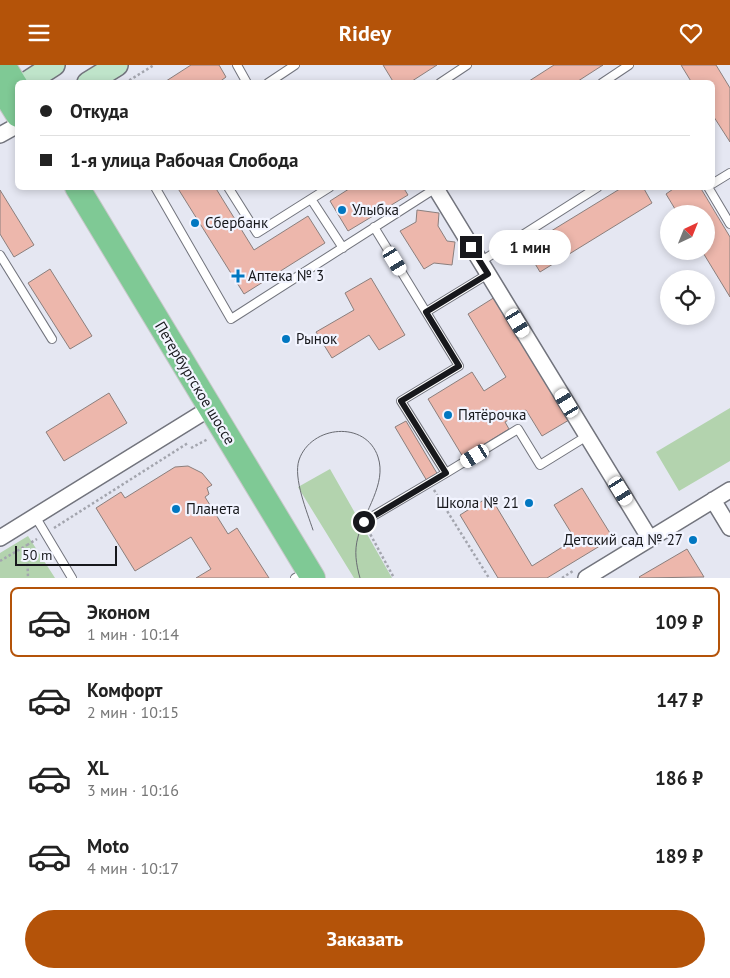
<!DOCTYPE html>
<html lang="ru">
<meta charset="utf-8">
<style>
body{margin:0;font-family:"PT Sans",sans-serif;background:#f2f2f2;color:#222;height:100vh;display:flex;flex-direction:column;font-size:19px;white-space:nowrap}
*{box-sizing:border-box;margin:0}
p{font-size:16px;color:#767676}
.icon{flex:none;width:28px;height:28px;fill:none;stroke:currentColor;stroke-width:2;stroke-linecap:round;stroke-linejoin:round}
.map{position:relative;height:513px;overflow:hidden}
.side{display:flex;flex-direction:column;background:#fff;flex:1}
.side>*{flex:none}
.banner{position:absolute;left:15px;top:15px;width:700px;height:110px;border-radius:8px;box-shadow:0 2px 8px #0003;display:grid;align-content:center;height:110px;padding:0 25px;background:#fff}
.needle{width:32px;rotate:43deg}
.fabs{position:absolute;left:660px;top:140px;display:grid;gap:10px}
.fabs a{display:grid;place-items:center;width:55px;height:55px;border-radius:50%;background:#fff;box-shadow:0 2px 8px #0003;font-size:25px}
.scale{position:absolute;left:15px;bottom:12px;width:102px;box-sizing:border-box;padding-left:5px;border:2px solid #17181c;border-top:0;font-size:14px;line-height:18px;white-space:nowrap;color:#17181c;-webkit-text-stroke:4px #f2f4ff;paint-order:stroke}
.end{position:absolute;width:22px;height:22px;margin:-11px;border:6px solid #17181c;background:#fff;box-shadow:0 0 0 2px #fff}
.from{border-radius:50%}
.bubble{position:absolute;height:35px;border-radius:18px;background:#fff;box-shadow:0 2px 8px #0003;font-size:16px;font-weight:600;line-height:35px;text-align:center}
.car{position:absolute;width:15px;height:30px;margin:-15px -8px;border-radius:6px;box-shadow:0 0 4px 1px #0007;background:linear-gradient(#fff 24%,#345 0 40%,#fff 0 76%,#345 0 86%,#fff 0)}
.banner b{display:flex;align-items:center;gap:18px;height:48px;font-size:19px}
.banner b+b{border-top:1px solid #e0e0e0}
.banner i{width:12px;height:12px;background:#222}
ul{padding:9px 0 0;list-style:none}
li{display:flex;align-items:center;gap:15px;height:70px;margin:0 10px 8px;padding:0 15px;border:2px solid transparent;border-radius:8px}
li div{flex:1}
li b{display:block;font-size:19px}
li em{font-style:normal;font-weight:600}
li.on{border-color:#b45309}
li>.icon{width:45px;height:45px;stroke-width:1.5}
.primary-button{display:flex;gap:10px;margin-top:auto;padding:10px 25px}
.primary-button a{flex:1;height:58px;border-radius:30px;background:#b45309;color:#fff;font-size:20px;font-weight:600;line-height:58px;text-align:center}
header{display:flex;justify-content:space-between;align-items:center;height:65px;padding:0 25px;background:#b45309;color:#fff;font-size:22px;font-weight:600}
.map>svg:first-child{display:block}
</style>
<header><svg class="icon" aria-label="menu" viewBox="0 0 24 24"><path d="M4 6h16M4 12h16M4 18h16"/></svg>Ridey<svg class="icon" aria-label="heart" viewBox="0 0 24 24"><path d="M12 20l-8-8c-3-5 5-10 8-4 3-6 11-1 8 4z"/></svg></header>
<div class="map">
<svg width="730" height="513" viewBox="0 0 730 513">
<rect width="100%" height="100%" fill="#e5e7f2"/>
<path fill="#b3d3ae" d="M730,343V396L679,426L656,387Z
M330,404L392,513H354L298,422Z
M28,471L55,513H0V488Z"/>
<path fill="#edb7ac" stroke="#8b7f7d" d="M191,0H219L226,12L218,18H163Z
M383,0H437L409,18H394Z
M554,0H603L575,18H526Z
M681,0H716L730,23V77L712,49V18H692Z
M177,122H215L254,185L308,151L325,178L244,229Z
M352,122H403L408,130L348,166L330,136Z
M623,122H643L652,138L540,207L525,182Z
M676,122H700L730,172V232L702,186H706V149H678L666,129Z
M0,125L34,180L14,192L0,169Z
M417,145L439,148L438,161L447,176L455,177L452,200L434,198L424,204L400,166L416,157Z
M50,204L92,271L70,284L28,218Z
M371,213L405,270L379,285L369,270L332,293L316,267L354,245L345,228Z
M495,232L569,355L542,371L526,345L505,357L509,364L463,392L428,334L472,307L484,326L506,312L468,249Z
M109,328L127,358L64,396L46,367Z
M406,356L438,410L427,416L395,362Z
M188,401L202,408L212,420L207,423L209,429L205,432L228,469L237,463L269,513H196L211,504L191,472L135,506L96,443L121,427L125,433L175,402Z
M582,423L613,473L547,513H498L460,450L490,431L532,501L575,474L554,440Z
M687,484L704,512L640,513L639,512Z"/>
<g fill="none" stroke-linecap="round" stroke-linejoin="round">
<g stroke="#72747d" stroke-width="10">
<path id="lane" d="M237,0L247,18
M268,18L295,0
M440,18L467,0
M602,18L629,0
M712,119L730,108
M155,122L231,254L436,123
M228,122L257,168L330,122
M708,122L730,159
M311,134L343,183
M374,162L459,301L401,336L446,408L518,364L540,400L587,371
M0,190L52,274
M480,197L598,122
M426,247L488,209
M35,451L72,513
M363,457L446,408
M295,513L297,512"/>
</g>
<g stroke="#72747d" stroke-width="18">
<path id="street" d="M0,70L18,60
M435,122L650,474
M713,435L730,463
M0,473L199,350
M586,513L730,425"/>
</g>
<g stroke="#72747d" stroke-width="24">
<path id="secondary" d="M26,18L54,0
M88,18L117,0"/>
</g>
<g stroke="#c7c8c9" stroke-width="26">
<path id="primary" d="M3,0L18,24
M0,21L18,50
M77,122L313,513"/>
</g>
<path stroke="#a3a5ae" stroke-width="2.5" stroke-dasharray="2.5 2.5" stroke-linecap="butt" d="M125,18L154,0
M191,383L208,374
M434,425L489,513
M54,463L188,378
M368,465L394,513
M27,480L37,474
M0,496L27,480L28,513
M562,513L573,506"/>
<use href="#lane" stroke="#fff" stroke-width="8"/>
<use href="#street" stroke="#fff" stroke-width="15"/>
<use href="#secondary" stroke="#bfe4ca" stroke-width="21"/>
<use href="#primary" stroke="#7fc995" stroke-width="24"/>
<path stroke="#696b72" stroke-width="1" d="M313,465C307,447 293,413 299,395C311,360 366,355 378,392C387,419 364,446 358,472C354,486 356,499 360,513"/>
</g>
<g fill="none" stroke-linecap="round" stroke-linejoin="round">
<path stroke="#17181c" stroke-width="6" d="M364,457L446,408L401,336L459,301L426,247L488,209L471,182"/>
</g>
<g fill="#0177c1" stroke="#f2f4ff" stroke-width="2">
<circle cx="342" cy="145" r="5"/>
<circle cx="195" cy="158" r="5"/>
<path d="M235.5 203.5h5v5h5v5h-5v5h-5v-5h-5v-5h5z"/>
<circle cx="286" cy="274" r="5"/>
<circle cx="448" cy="350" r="5"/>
<circle cx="529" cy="438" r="5"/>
<circle cx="176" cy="444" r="5"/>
<circle cx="693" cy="475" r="5"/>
</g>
<g text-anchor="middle" stroke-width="4.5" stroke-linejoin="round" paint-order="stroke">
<g font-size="15" fill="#17181c" stroke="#f2f4ff" text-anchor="start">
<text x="352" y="150">Улыбка</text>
<text x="205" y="163">Сбербанк</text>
<text x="248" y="216">Аптека № 3</text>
<text x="296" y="279">Рынок</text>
<text x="458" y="355">Пятёрочка</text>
<text x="519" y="443" text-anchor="end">Школа № 21</text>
<text x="186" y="449">Планета</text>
<text x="683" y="480" text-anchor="end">Детский сад № 27</text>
</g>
<g font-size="15" fill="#17181c" stroke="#f2f4ff">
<text transform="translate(195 318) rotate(59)" y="5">Петербургское шоссе</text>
</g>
</g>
</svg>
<div class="fabs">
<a><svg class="needle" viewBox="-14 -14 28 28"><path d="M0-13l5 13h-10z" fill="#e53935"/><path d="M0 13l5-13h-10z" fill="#767676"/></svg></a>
<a><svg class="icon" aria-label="locate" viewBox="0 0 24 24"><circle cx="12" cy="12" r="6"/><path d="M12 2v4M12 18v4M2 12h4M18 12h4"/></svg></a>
</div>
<div class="scale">50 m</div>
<i class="end from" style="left:364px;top:457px"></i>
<i class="end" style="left:471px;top:182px"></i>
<div class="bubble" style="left:489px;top:165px;width:82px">1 мин</div>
<i class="car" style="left:395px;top:196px;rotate:149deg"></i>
<i class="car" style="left:518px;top:258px;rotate:149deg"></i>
<i class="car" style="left:567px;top:338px;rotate:329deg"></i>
<i class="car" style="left:475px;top:391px;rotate:239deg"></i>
<i class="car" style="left:621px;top:426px;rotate:148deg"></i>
<div class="banner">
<b><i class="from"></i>Откуда</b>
<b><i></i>1-я улица Рабочая Слобода</b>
</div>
</div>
<section class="side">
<ul>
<li class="on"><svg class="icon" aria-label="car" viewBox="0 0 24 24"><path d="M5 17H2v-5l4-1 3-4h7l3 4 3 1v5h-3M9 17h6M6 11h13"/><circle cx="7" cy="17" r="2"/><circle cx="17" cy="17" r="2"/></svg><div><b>Эконом</b><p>1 мин · 10:14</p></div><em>109 ₽</em></li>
<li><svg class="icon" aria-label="car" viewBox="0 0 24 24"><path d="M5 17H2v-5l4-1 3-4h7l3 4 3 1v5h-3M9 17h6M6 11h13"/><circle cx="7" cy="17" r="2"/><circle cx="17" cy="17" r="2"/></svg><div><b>Комфорт</b><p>2 мин · 10:15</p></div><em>147 ₽</em></li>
<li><svg class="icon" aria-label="car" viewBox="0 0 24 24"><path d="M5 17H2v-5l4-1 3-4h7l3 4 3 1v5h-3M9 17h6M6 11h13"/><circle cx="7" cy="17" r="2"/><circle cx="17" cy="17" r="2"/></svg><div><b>XL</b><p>3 мин · 10:16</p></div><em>186 ₽</em></li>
<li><svg class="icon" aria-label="car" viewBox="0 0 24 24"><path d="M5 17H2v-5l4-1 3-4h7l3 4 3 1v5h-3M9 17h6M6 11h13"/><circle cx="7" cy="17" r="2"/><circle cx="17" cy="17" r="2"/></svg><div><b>Moto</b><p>4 мин · 10:17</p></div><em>189 ₽</em></li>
</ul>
<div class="primary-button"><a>Заказать</a></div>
</section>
